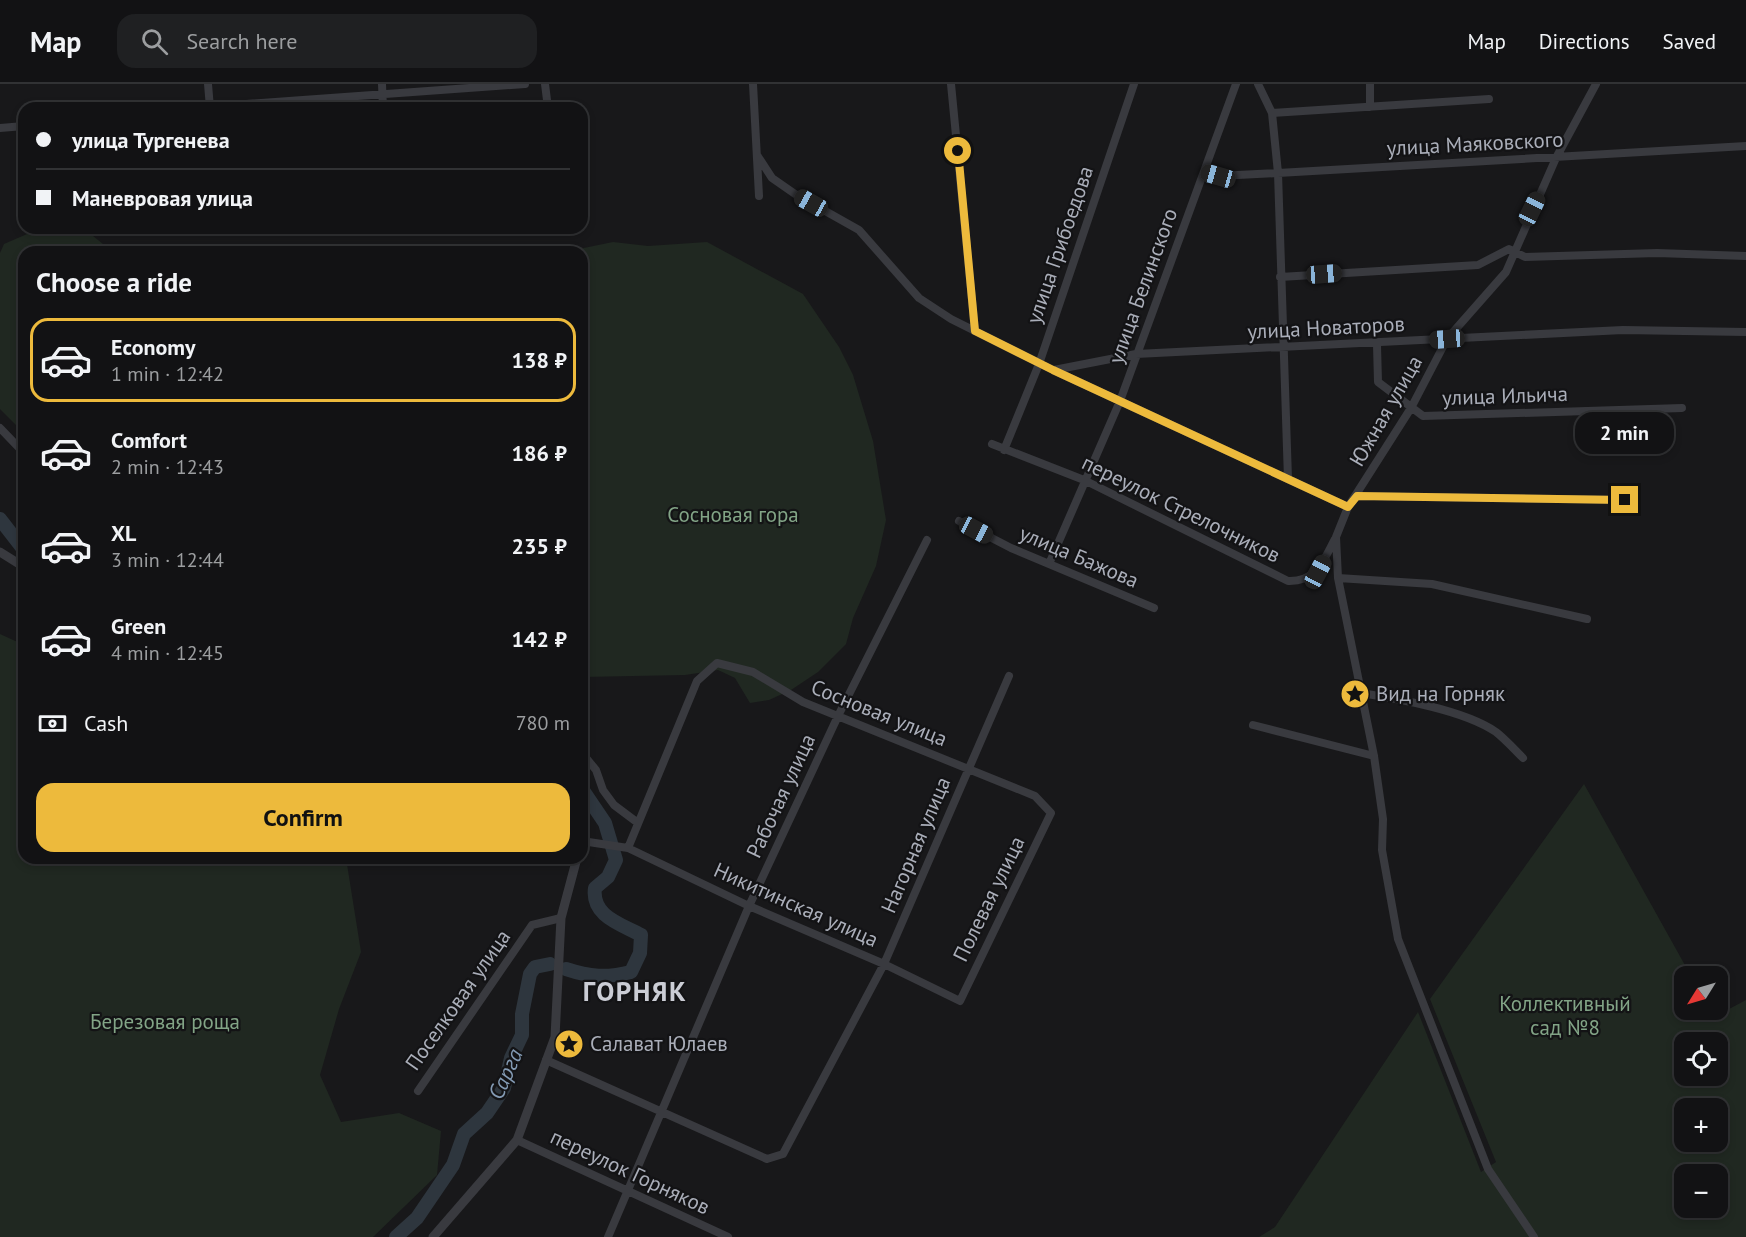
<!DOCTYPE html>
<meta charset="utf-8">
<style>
body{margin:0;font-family:"PT Sans",sans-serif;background:#1f2022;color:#f1f3f6;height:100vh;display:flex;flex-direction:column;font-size:22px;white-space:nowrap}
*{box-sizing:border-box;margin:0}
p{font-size:20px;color:#9c9ea0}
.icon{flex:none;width:33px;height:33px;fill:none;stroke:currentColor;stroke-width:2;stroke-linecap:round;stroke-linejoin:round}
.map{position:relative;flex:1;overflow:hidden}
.details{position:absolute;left:18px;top:162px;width:570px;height:618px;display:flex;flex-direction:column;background:#121214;border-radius:18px;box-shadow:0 3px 9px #0003,0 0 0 2px #313234}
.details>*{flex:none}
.top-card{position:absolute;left:18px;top:18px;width:570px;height:132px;border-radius:18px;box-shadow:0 3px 9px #0003,0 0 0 2px #313234;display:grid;align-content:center;height:132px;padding:0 18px;background:#121214}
.needle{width:39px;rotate:233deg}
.fabs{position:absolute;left:1674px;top:882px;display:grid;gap:12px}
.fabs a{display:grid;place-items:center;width:54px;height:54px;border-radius:12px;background:#121214;box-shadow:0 3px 9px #0003,0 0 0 2px #313234;font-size:30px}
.end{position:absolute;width:27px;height:27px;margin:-14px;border:8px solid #edba3c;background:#111;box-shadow:0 0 0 3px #111}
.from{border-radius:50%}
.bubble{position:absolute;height:42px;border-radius:18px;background:#121214;box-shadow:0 3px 9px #0003,0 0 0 2px #313234;font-size:20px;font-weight:700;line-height:42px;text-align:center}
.car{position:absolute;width:18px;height:36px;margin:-18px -9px;border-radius:8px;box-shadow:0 0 4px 2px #0007;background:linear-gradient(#222 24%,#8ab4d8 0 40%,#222 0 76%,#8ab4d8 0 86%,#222 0)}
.top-card b{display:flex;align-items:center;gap:21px;height:57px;font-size:22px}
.top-card b+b{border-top:2px solid #313234}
.top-card i{width:15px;height:15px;background:#f1f3f6}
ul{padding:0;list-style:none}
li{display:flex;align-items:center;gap:18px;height:84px;margin:0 12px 9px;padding:0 6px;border:3px solid transparent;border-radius:18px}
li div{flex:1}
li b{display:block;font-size:22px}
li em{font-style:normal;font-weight:700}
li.selected{border-color:#edba3c}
li>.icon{width:54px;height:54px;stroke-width:1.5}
h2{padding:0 18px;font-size:27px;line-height:72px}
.pay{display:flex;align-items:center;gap:15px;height:66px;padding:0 18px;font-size:22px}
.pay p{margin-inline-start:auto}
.button{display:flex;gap:12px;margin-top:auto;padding:12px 18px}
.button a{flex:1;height:69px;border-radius:18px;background:#edba3c;color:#111;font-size:24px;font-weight:700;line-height:69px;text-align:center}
header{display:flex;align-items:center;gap:36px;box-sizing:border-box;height:84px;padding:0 30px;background:#121214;border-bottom:2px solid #313234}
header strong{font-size:28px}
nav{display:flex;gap:33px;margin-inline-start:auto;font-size:21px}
.search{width:420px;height:54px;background:#1f2022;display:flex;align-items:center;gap:15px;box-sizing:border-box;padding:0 21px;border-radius:18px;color:#9c9ea0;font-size:22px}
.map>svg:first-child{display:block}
</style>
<header>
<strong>Map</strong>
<div class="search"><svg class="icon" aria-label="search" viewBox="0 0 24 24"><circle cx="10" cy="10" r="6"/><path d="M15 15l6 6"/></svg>Search here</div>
<nav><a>Map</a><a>Directions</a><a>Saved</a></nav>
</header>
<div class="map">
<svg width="1746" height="1153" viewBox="0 0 1746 1153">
<rect width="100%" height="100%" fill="#18181a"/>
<path fill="#202821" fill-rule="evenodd" d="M41,144L88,148L113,168H24V349L0,325V169L4,160Z
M613,158L648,162L707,158L803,210L839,263L853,291L873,357L886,436L876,482L853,534L846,560L818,588L791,606L769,616L750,619L735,594L718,586L685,591L582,593V168H430L452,165L504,166L538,160L574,166Z
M0,550L24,561V774H346L361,868L339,925L320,991L341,1038L399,1029L441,1047L437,1091L373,1153H0Z
M1584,700L1691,892H1684V926H1709L1714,933L1746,916V1153H1259L1275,1143L1418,928L1481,1088L1496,1078L1430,915ZM1684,958H1718V992H1684ZM1684,1024H1718V1058H1684ZM1684,1090H1718V1124H1684Z"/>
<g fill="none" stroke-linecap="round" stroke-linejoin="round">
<path stroke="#2e363e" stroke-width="14" d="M0,435L24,466
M566,885C590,893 607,894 631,888L640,869L641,851C621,840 591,832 595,804L608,793L616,776L605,739L582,705
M396,1153L417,1134L453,1081L464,1050L487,1029L504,1004L511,974L522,951V930L530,890L535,883L550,880"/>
<path stroke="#393a3f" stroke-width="8" d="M208,0L210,24
M382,0L383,24
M545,0L548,24
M753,0L759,112
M951,0L975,247
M1258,0L1272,29L1278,89L1288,395
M1370,0V23
M191,24L525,0
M1272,29L1489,15
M0,44L24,42
M757,71L772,94L795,110L859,146L919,214L951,235L1053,286L1348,423
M1206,88L1218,92L1278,89L1746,62
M1280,193L1478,181L1509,165L1525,173L1657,169L1746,172
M1377,261L1378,298L1423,332L1682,324
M1054,286L1136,270L1623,246L1746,248
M0,344L24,369
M992,360L1084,396L1288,497C1317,498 1323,477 1335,455
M1004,366L1039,280L1134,0
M1357,412L1625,416
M959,437L1011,464L1154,524
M1049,480L1120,317L1236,0
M1338,494L1432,500L1587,535
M1361,609C1399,615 1464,626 1496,648C1505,655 1514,665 1523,674
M1253,641L1374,672
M582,669L596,686L603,706L614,721L638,739
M582,757L628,764L749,822L884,880L960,917L1051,729L1035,712L803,618L753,588L717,579L697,597L628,764
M546,976L767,1075L783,1070L884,880L1009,592
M418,1007L532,841L561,834
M517,1056L728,1153
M608,1153L749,822L838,632L927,456
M1534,1153L1488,1085L1398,855L1382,766L1383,735L1374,672L1338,494L1336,453L1348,423L1411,324L1447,255L1506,188L1556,74L1596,0"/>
<path stroke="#393a3f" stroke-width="9" d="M0,468L24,483
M433,1153L517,1056L555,953L561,834L577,774"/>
</g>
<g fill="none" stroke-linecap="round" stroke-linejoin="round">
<path stroke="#edba3c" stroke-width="8" d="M958,67L975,247L1053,286L1348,423L1357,412L1625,416"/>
</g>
<defs>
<g id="sight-disc" transform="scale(1.5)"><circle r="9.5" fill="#edba3c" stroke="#131315"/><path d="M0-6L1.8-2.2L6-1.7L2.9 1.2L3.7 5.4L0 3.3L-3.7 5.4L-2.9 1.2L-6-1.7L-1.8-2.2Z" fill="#111"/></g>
</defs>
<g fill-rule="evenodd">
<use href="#sight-disc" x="1355" y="610"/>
<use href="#sight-disc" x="569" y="960"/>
</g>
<g text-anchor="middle" stroke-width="4.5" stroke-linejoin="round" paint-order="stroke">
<g font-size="21" fill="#aaaeb9" stroke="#131315">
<text transform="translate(1475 60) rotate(-3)" y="7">улица Маяковского</text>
<text transform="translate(1060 161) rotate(-71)" y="7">улица Грибоедова</text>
<text transform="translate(1143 202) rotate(-70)" y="7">улица Белинского</text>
<text transform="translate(1326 244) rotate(-3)" y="7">улица Новаторов</text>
<text transform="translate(1505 312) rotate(-2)" y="7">улица Ильича</text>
<text transform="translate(1386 327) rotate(-60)" y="7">Южная улица</text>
<text transform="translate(1181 425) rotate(26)" y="7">переулок Стрелочников</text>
<text transform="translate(1079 473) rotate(23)" y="7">улица Бажова</text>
<text transform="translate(879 629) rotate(22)" y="7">Сосновая улица</text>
<text transform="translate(781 712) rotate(-65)" y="7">Рабочая улица</text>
<text transform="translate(916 761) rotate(-67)" y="7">Нагорная улица</text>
<text transform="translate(989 815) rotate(-64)" y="7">Полевая улица</text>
<text transform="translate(796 821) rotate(24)" y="7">Никитинская улица</text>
<text transform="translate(458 916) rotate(-55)" y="7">Поселковая улица</text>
<text transform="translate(630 1088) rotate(25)" y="7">переулок Горняков</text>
</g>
<g font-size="21" fill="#82a486" stroke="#131315">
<text x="733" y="438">Сосновая гора</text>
<text x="1565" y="927">Коллективный<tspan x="1565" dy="24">сад №8</tspan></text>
<text x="165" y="945">Березовая роща</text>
</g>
<g font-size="21" fill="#aaaeb9" stroke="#131315" text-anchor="start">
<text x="1376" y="617">Вид на Горняк</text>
<text x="590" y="967">Салават Юлаев</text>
</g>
<g font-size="22" font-style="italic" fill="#839ab3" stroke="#131315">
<text transform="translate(505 990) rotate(-66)" y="8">Сарга</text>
</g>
<g font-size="27" font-weight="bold" letter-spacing="1.5" fill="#cbcdd5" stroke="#131315">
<text x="635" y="917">ГОРНЯК</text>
</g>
</g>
</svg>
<div class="fabs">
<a><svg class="needle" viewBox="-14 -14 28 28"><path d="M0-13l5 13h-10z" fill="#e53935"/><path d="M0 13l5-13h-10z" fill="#9c9ea0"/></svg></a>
<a><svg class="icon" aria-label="locate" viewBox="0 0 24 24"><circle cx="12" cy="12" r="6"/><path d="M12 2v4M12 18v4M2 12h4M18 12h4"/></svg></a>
<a>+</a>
<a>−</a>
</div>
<i class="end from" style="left:958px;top:67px"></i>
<i class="end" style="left:1625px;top:416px"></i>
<div class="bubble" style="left:1575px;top:328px;width:99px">2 min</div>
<i class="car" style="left:1218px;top:92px;rotate:286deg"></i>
<i class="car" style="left:811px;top:119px;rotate:299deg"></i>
<i class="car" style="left:1532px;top:125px;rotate:26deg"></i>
<i class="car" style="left:1324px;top:190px;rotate:86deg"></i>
<i class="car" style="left:1447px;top:255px;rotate:266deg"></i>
<i class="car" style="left:976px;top:446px;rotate:118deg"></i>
<i class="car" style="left:1318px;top:488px;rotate:28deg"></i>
<div class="top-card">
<b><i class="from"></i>улица Тургенева</b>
<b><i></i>Маневровая улица</b>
</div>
<section class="details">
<h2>Choose a ride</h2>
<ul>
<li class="selected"><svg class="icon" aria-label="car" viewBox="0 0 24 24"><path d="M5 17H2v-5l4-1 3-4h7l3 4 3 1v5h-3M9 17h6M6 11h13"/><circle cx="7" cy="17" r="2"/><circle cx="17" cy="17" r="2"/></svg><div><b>Economy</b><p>1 min · 12:42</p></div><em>138 ₽</em></li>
<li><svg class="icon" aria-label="car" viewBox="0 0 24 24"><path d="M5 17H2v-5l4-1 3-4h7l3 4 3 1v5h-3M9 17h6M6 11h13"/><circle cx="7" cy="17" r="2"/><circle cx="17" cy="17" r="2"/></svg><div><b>Comfort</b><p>2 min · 12:43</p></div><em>186 ₽</em></li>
<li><svg class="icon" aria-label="car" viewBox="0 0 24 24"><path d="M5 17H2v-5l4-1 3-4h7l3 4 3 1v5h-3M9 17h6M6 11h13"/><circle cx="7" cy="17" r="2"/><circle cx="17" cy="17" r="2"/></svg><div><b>XL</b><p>3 min · 12:44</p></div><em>235 ₽</em></li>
<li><svg class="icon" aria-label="car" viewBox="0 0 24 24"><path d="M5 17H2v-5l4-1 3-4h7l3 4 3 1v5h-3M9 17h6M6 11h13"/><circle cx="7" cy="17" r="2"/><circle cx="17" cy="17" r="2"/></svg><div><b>Green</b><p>4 min · 12:45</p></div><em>142 ₽</em></li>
</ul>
<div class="pay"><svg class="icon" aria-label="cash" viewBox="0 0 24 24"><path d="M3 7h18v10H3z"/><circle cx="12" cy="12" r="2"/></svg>Cash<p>780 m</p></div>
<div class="button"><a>Confirm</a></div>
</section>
</div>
